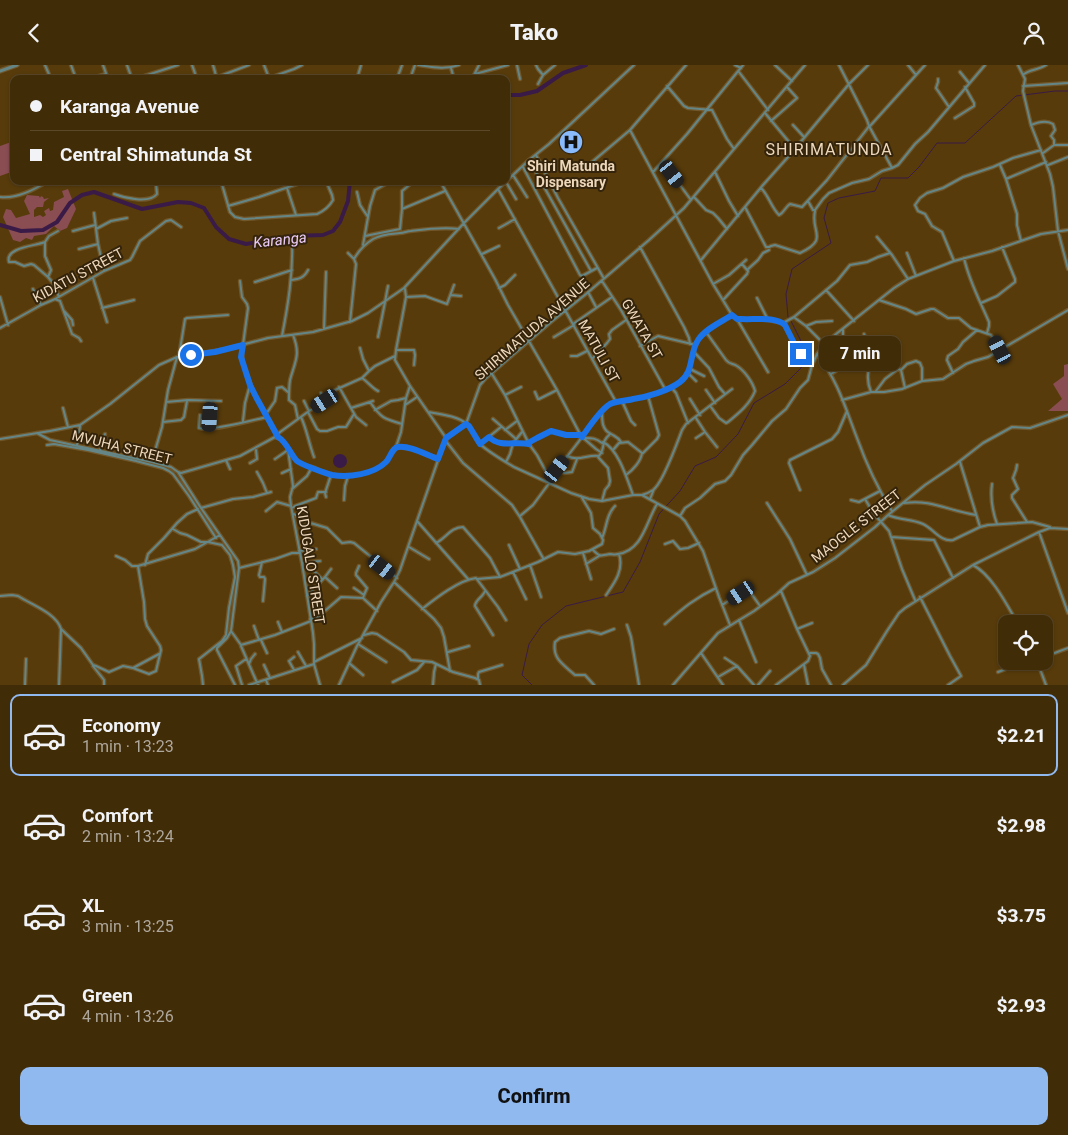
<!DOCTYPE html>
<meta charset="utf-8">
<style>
body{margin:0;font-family:Roboto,sans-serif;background:#483412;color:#f1f3f6;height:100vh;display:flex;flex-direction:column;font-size:19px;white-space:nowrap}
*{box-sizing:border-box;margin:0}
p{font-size:16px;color:#aea79c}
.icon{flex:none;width:28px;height:28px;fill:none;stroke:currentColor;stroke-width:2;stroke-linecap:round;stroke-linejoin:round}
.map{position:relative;height:620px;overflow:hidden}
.drawer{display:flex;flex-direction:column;background:#412c08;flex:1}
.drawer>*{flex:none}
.hud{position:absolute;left:10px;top:10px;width:500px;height:110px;border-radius:10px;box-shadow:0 1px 4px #0004,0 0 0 1px #5a4829;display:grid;align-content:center;height:110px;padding:0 20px;background:#412c08}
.controls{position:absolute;left:998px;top:550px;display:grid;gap:10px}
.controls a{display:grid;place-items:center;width:55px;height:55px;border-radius:10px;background:#412c08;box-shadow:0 1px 4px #0004,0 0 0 1px #5a4829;font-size:25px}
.end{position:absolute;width:22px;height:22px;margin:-11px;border:6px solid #1a73e8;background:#fff;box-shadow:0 0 0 2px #fff}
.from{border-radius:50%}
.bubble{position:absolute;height:35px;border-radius:10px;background:#412c08;box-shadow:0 1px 4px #0004,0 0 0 1px #5a4829;font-size:16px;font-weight:800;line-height:35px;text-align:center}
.car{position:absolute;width:15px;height:30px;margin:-15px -8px;border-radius:6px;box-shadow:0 0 4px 1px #0007;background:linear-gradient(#222 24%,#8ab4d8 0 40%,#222 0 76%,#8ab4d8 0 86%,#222 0)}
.hud b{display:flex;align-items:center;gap:18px;height:48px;font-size:19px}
.hud b+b{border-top:1px solid #5a4829}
.hud i{width:12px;height:12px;background:#f1f3f6}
ul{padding:9px 0 0;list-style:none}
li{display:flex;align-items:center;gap:15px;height:82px;margin:0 10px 8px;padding:0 10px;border:2px solid transparent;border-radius:10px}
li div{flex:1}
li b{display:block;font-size:19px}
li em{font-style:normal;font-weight:800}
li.on{border-color:#90b9f0}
li>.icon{width:45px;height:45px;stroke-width:1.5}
.primary-button{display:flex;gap:10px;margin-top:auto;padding:10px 20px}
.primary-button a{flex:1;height:58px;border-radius:10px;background:#90b9f0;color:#111;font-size:20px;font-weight:800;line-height:58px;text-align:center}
header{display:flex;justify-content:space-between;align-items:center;height:65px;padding:0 20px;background:#412c08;font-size:22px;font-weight:800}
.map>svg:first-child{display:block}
</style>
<header><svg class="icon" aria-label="back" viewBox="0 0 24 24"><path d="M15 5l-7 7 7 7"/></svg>Tako<svg class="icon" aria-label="person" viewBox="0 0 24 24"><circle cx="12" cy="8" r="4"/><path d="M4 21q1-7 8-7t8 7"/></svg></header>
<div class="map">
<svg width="1068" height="620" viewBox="0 0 1068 620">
<rect width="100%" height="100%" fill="#573b0b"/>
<path fill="#894d52" d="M14,76V106L0,111V81Z
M68,124L76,144L67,163L60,166L54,161L46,169L34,171L32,175L26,173L20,177L13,175L3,152L6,144L11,145L16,153L30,149L24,136L27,130L39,131L40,133L41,131L43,132L44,134L49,133L44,137L43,142H37L34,145V152L40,150L43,152L46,150L44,146L49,143L50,146L53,145L54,137L64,132L62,126Z
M1068,299V346H1048L1062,334L1053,319L1064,311V300Z"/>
<path fill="#3a1b47" d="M333 396a7 7 0 1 1 14 0a7 7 0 1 1-14 0Z"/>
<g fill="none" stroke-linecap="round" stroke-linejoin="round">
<path stroke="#3a1b47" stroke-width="1" d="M532,620L522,610L529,579L542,560L566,541L623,527L640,497L659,449L680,426L695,401L716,392L738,369L754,338L785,319L801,303L806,286L791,256L788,252L786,229L792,204L831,178L824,153L828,138L839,133L875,126L881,113H908L919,102L937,78H965L1016,31L1055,26H1068"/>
<path stroke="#3a1b47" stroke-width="4" d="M506,30H520L537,26L563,8L586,0
M0,160L21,166L43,165L57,157L70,138L82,130L94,127L142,144L178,137L191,138L204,143L216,162L229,174L246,179L293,171L323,170L333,166L340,157L348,136L350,116"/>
<g stroke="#72572b" stroke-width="4.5">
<path id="minor" d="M45,0L51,14
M71,0L76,14
M103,0L108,14
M127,0L132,14
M192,0L197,14
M213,0L217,14
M264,0L269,13
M418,0C432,2 445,5 459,0
M517,0L520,14
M536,0L538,4L543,10
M735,0L741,3
M775,0L792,16
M908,0L916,10
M1018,0L1025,14L1023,26L1031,60L1050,109L1053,122L1058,166L1068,204
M451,3L454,14
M739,7L768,45
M960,7L969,18
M475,9L508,0
M1024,9C1031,4 1039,5 1046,0
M88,14L106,9
M135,14L178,0
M212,14L249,0
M266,14L294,4L302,0
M357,14L361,0
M397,14L402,0
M410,14L415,0
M472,14L479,0
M938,14V17L936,23L949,42
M538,19L543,10L555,0
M849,19L868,0
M667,21L684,41L688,43L712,45L727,74L734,84
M1023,21L1068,18
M765,48L794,83
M955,53L974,41V38L965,22
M771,56L797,33L787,22
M793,60L804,72
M1031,60C1038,57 1047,55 1053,59L1055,65L1051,71L1054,75V80L1043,88
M869,61L892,103
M870,61L925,0
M630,65L713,219L732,250L737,254H741L768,255L783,258L795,280L801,288L802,292
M1055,80H1068
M536,90L558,133L603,212
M529,95L591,206
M592,97L630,65L686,0
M663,97L691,135
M1000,100L1006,114L1017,149V160L1021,176
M1048,100L1068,92
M523,102L580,210L582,211L597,203
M653,107L687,69L743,0
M715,107L729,136L738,151
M513,110L527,132
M1006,114L1046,97
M146,116C159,120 170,120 183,116
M221,116L230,147L235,152L244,154L317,149C324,146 329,142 333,135L332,130L326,116
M440,116L495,214L508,240L557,325L581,371L596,384L602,388
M506,117L516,134
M287,123L296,150
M761,123C769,131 771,142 779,150C784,148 785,142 790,139L802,142L827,115L867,64L869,61L867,55L839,0
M498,124L616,337
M357,127L360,140L368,152
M114,129C125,133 149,139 157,129L156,119
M0,132C16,134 34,125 48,116
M694,132L706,145L713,148L718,153L727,164
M808,136L813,145H815L823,134L829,128L852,118L869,114L882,106L892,103L898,100L915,79L928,67L985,0
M228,141L259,132L306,116
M745,142L766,182H769L771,181L775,180L800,188C830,174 810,167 815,146
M402,144L445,126
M94,148L98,179L104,206
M499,163L515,154
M96,164L111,156L127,153
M58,166L49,171L45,177L42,178C33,181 5,183 9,197H15L24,201L31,199L34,200L48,212L53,218L59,232
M73,166L95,160
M365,171L400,164L402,144V126L414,116
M877,172L892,190L908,214
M45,177V191L51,205L48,212
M363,180L370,141L375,125L391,116
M640,182L684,262L689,273L690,279
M79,184L98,179
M348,188L354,194L356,199L350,257
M907,188L916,211
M482,189L499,181
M964,193C969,216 980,236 989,257V261L987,268
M354,194C359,185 365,179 373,174C382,169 390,169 400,168C404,168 407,166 411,166C427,164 442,162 459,164
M701,195L763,120L788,92L849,19
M954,196L942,167L932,161L925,149L918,146L915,140L920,133L927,128L943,123L963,112L993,102L1013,93L1041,85
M747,205L758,195L763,188L769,185
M93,213L107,257
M291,215C299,214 304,213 308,205
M240,216L242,232L247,239L248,243L242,287L243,298L253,326L278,372
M602,216L621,245L665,324
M255,217L292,205
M713,219L729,210L746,195
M499,223L505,220L515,210
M33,224L41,240
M405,224L406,232L396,285L395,295L410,321L446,373
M826,225L854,256
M588,227L596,242
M451,230L461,231
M0,232L8,260
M406,232L425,231L447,239L454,220
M757,233L768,255
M55,234L60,236L72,269L79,273L81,276
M723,235L747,209L748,206L742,199
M879,235L906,244L916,249L931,244H934L948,253H959L971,263L991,270L1000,285
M981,238L997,231L1015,217V214L1002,182
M102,243L134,235
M64,246L72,255L73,260
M795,253L806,261L824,279
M737,254L768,307
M783,258L794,252L837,216L850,200L867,197L878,192L890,188
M573,259L612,232
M806,261L816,257L832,256
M0,263L41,240L55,234L104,206L130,195L132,192L140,176L166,156L171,155L181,162
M324,264L326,207
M706,267L726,295C730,300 733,298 737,301C745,306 753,318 755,326C750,339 739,348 728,357L726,358L719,353L711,342
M864,269L873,293C867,304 866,315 871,327
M293,270C301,290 295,296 290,315C289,321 289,328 289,335L295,340L298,354
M282,271C288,240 293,210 292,178
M378,272L385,237L388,221
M554,272L574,260
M640,281L658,271L696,280
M360,283L363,294L369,306
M396,285H414L415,290L414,300
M694,287L709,303L719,322L725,329
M817,289C838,316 845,342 857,373C866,398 878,424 892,446
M179,291L185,254L187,253L228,250
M571,291H577L587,286
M592,294L607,278L610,274L609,269L612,265L626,255
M690,304L704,311
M688,308L696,316
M953,308L947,295L948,291L958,284L963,277L977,265
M492,309L505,330L529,379
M831,309L836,306L839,300V288L843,272V265
M362,313C368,317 372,323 378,326
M339,322L356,352L366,360
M671,322L676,328L688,358
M905,323L901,305L907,299L916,296L920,298L922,303V315
M706,325L715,338
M876,326L885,314L898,304L901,305
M535,327L538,334H539L557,325
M321,328L325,337
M505,330L521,322
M690,334L700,350
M842,335L871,327H884L902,324L922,316L943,314L966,299L974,296L988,292L1068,245
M304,336L309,346
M622,336L631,356L635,360
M166,337L188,335L221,336
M370,337C381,353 384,354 402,359
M405,340L417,332
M63,343L68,362
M351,343L373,336
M375,345L391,336L398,335L406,333
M308,347L317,364L320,366H327L338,362H346L354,349
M428,347C440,349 459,351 468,360C473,365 474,372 478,377C485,385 504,396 514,402L571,428L589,434L602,436L633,430H642L680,451L685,456L703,486L719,532L730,560
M602,347C602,356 602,365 611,369C616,372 618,372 621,377
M266,349L275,336L277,323L282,322L288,327
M200,350L199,363C210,367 253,355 267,352
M301,352C307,365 309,379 314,392
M696,353L705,367L717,382
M493,354L516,374
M243,356L245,338L250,320
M163,357L181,355L184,352L187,336
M209,364L211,336
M505,365L517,356
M37,368L50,375L152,397L171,402L178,407L181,408L240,391L275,372L281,374C288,380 290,389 297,396C302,400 309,401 315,403C321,406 327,409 334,410C349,413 370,409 383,400C389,395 391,387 397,382L413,384L438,393
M276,370L309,346L327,335L335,325L362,313L369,306L375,301L395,291
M489,372C500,383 515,376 529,379L537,390L550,414
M584,373C592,373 596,373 602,378
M696,373L705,367
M0,374L50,366L80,360L110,339L159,300L177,292L226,284L268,273L313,267L352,256L368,248L404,223L464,158L498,124L529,95L549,79L634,0
M445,375L463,398L512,440L520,452L543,493
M603,377C619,385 627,414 633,430
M528,378L544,369L551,366L566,370L580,371
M480,379L501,362
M47,380L54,379L88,385L136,396L163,403L169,406L173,409L189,431L216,473
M77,381L80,361
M396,382L401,367L406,333L410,321
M288,384L293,421L290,432L291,441L302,498L313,568L314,579V599L320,620
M100,385L105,369
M613,385L619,378L628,377L642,388C641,396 633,405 626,410
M643,388L657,374L659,370L648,331
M567,391C578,397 588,389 599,391
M275,394L288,385
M226,395L230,404
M152,396L162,362L168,325L177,292
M506,397L510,389L513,378L522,367
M960,397L980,462
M250,398L257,394L256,385
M1017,400L1016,405L1013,413L1018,424L1012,430V433L1027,457
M557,404L564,408L572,407L577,394
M178,407L201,443L238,496L239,503L231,566L227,573L217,583V585L235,620
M257,407L263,418L267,428
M282,408L291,404
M548,416C557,404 567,392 576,380C584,370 600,345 611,339C616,336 624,336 630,335C645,332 667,326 680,317C694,306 689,289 698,275C706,264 721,257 732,250
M992,419C990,434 992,445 997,459
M292,424L307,411L312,402
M800,425L789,398L790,395L832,374L838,367L847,346
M642,430C646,429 650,427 653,425C663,418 677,378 682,365L686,359L732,324
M326,432L325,428L331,410
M650,434L654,424
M865,434L874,449L889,466L902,504L915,535
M344,435L345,421L348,411
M851,435L859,437L880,426
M602,436L605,425L609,420L610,416L608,403L598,392C607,382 599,379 610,369
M767,438L790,474L807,510
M904,438C931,434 949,446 976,450
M201,443L233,434L253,432L271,427
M292,443L295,441L316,433L318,427H326
M266,446L277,437L291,441
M294,449L304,456L327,463L342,478L350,477L354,478L397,513
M888,450C899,455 912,454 923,459C934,464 940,477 953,475L980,462L988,460L1032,457L1050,462
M520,451L533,440L550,417
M680,451L685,443L700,433L715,419L725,416L731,410L743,390L752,380L772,356L786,344L800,323L808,315L812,300L817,289L826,277L894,223L908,214L954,196L992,186L1041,169L1068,165
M417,456L468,514
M173,464L180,468L187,470L201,477H208L222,480L230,490L233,500L235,512L229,543L226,570L222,576L199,594L202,611L203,620
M1039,467L1068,548
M891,472L934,475L953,513
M602,473C607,462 606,450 615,441
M436,478C446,473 451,462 463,462L490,493L500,512
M665,479L673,476L680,484L688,483L699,478
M509,480L520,504
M409,482L429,494
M593,485C600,492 600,491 610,489C612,489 615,490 618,489C643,485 646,457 657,439
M299,486L316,484
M583,488L591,514
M116,491L125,495L132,501H138L195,484L220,470
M262,497L259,510L260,512H264L265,514L263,536
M302,498L320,496
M586,499L599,491
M145,500L148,489L164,473L177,458L187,449L198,444
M530,500L541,532
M973,500C992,510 1007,540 1018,559
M359,501L356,508V510L367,523L364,530L363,533L377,546
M239,503L275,494L292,488H300
M315,507L322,514
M513,507L526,534
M325,512L331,504
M477,514L500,512L538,497L558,487L575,489L589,486L602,479L603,475L600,469L593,463L591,448L581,431
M394,517L434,554L441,563L444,572L450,606
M354,523L364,530
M485,526C483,532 475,535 475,541L493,570
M606,530C615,517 624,505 619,489
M0,531L12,530L18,531C32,540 56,548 61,564L59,620
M307,531L325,512L337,523
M920,532L950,591L961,611L948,620
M722,540L747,524H748L760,541
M422,544C436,533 459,515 476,513L498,542L506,555
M310,554L317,553L320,550L341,532L363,533
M739,555L756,597
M278,557L282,567
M665,559C683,543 695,533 716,523
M627,560L631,572L639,620
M254,561L259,575
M61,564L81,583L93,600L96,601L109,607L123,601L133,603L149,609L156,606L161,585L160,581L147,561L145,554L144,537L138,501
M797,564L812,558
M231,566L241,580L275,570L311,556
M364,570L372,568L377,569L404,587L411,595L432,597L453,607L475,613L479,615L480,620
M261,575L267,588
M358,579L386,597
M241,581L258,620
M298,587L306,601
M448,587L469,581
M701,588L723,620
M810,588H816L818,589L820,593L822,604L831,620
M1044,592L1068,583
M725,593L737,601L754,620
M1037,596L1046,620
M314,597L362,573
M349,598L363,610
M249,599L251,594L255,589
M264,600L270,613
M804,600L808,620
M93,601L104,615V620
M133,603L159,589
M294,605L289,596L294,592
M998,607L1028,596
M718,612L737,601
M478,614V609L479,607L502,600
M266,615L268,620
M393,617L417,605L424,597
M25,620L26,594
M242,620L236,601L246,594
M249,620L314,599
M339,620L357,581L381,537L394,517L400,505L445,375L466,359L480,320L486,313L551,257L586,229L649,175L684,143L805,0
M433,620L434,607L436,599
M594,620L585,610H575C564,600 552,594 555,577L560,573L589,566L601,569L614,564
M673,620L718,568L754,546L777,529L789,518L813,507L835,493L875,462L888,450L925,420L956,399L983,378L1012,362L1030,363L1068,350
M758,620L770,606
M776,620L808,596L810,591L797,564L781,526
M843,620L866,600L887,566L899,548L905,543L973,500L1039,467L1050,463L1068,464"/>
</g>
<g stroke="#72572b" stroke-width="5.5">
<path id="tertiary" d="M0,6L17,0"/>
</g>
<use href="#minor" stroke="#648686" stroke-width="2"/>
<use href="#tertiary" stroke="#648686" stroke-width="3"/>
</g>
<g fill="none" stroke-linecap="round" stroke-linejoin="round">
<path stroke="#1a73e8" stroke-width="6" d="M191,290L215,287L243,280L241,292L250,320L256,332L278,372C287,377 290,389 297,396C302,400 325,408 332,410C349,413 374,409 386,397C390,393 392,383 398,382C409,380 427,390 438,394L446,373L466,359L469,361L480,379L489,372C500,383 515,376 529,379L528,378L537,373L551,366L566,370H581L582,372C589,362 600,345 610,339C616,336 626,336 633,334C647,332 668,326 680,317C694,307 689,289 698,275C705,264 721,257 732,250L737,254H741C754,255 775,251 785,260L795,280L801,289"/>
</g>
<defs>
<g id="hospital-disc" transform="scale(1.25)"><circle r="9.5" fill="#88bafc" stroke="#34240c"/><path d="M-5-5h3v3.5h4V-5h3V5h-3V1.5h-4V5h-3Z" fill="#111"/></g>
</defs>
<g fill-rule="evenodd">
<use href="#hospital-disc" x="571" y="77"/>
</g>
<g text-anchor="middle" stroke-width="4" stroke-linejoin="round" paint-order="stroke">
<g font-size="14" font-weight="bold" fill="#eed8bb" stroke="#34240c">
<text x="571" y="106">Shiri Matunda<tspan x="571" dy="16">Dispensary</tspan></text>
</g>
<g font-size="14" fill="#eed8bb" stroke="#34240c">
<text transform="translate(78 210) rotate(-28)" y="5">KIDATU STREET</text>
<text transform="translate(532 264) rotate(-41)" y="5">SHIRIMATUDA AVENUE</text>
<text transform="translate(642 264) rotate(60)" y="5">GWATA ST</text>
<text transform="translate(599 286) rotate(61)" y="5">MATULI ST</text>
<text transform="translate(122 382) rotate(14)" y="5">MVUHA STREET</text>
<text transform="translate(856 461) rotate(-38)" y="5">MAOGLE STREET</text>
<text transform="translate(311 500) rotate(81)" y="5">KIDUGALO STREET</text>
</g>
<g font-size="15" font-style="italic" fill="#ebccf9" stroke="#34240c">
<text transform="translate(280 175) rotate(-6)" y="5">Karanga</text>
</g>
<g font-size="16" letter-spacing="1" fill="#eed8bb" stroke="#34240c">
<text x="829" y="90">SHIRIMATUNDA</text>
</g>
</g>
</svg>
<div class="controls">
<a><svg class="icon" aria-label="locate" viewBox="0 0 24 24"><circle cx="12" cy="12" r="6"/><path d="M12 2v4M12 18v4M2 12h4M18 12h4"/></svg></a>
</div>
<i class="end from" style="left:191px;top:290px"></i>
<i class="end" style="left:801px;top:289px"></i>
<div class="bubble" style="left:819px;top:271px;width:82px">7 min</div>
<i class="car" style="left:672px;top:109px;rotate:143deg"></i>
<i class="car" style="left:1000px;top:285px;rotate:332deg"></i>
<i class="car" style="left:325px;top:336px;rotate:237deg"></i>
<i class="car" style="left:210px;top:352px;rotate:184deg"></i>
<i class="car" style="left:557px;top:404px;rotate:38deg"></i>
<i class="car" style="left:382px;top:502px;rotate:128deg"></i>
<i class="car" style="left:741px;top:528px;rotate:236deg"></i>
<div class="hud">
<b><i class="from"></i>Karanga Avenue</b>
<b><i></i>Central Shimatunda St</b>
</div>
</div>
<section class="drawer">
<ul>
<li class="on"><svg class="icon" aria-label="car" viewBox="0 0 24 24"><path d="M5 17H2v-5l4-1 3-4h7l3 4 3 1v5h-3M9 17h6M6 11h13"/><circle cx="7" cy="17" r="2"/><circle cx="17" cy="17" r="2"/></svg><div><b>Economy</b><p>1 min · 13:23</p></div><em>$2.21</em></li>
<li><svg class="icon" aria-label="car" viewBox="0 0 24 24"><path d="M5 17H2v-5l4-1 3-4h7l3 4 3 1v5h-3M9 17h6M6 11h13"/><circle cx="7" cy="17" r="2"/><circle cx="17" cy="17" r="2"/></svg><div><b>Comfort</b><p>2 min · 13:24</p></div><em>$2.98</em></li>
<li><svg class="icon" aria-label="car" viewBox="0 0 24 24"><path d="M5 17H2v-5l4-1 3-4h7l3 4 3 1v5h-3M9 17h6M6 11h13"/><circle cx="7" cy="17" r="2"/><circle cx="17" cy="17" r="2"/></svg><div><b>XL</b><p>3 min · 13:25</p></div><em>$3.75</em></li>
<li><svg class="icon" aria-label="car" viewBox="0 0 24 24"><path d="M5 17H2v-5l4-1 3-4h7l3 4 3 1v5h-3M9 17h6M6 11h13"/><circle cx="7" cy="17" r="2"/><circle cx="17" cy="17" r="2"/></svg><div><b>Green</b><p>4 min · 13:26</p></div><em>$2.93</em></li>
</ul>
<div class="primary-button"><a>Confirm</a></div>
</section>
